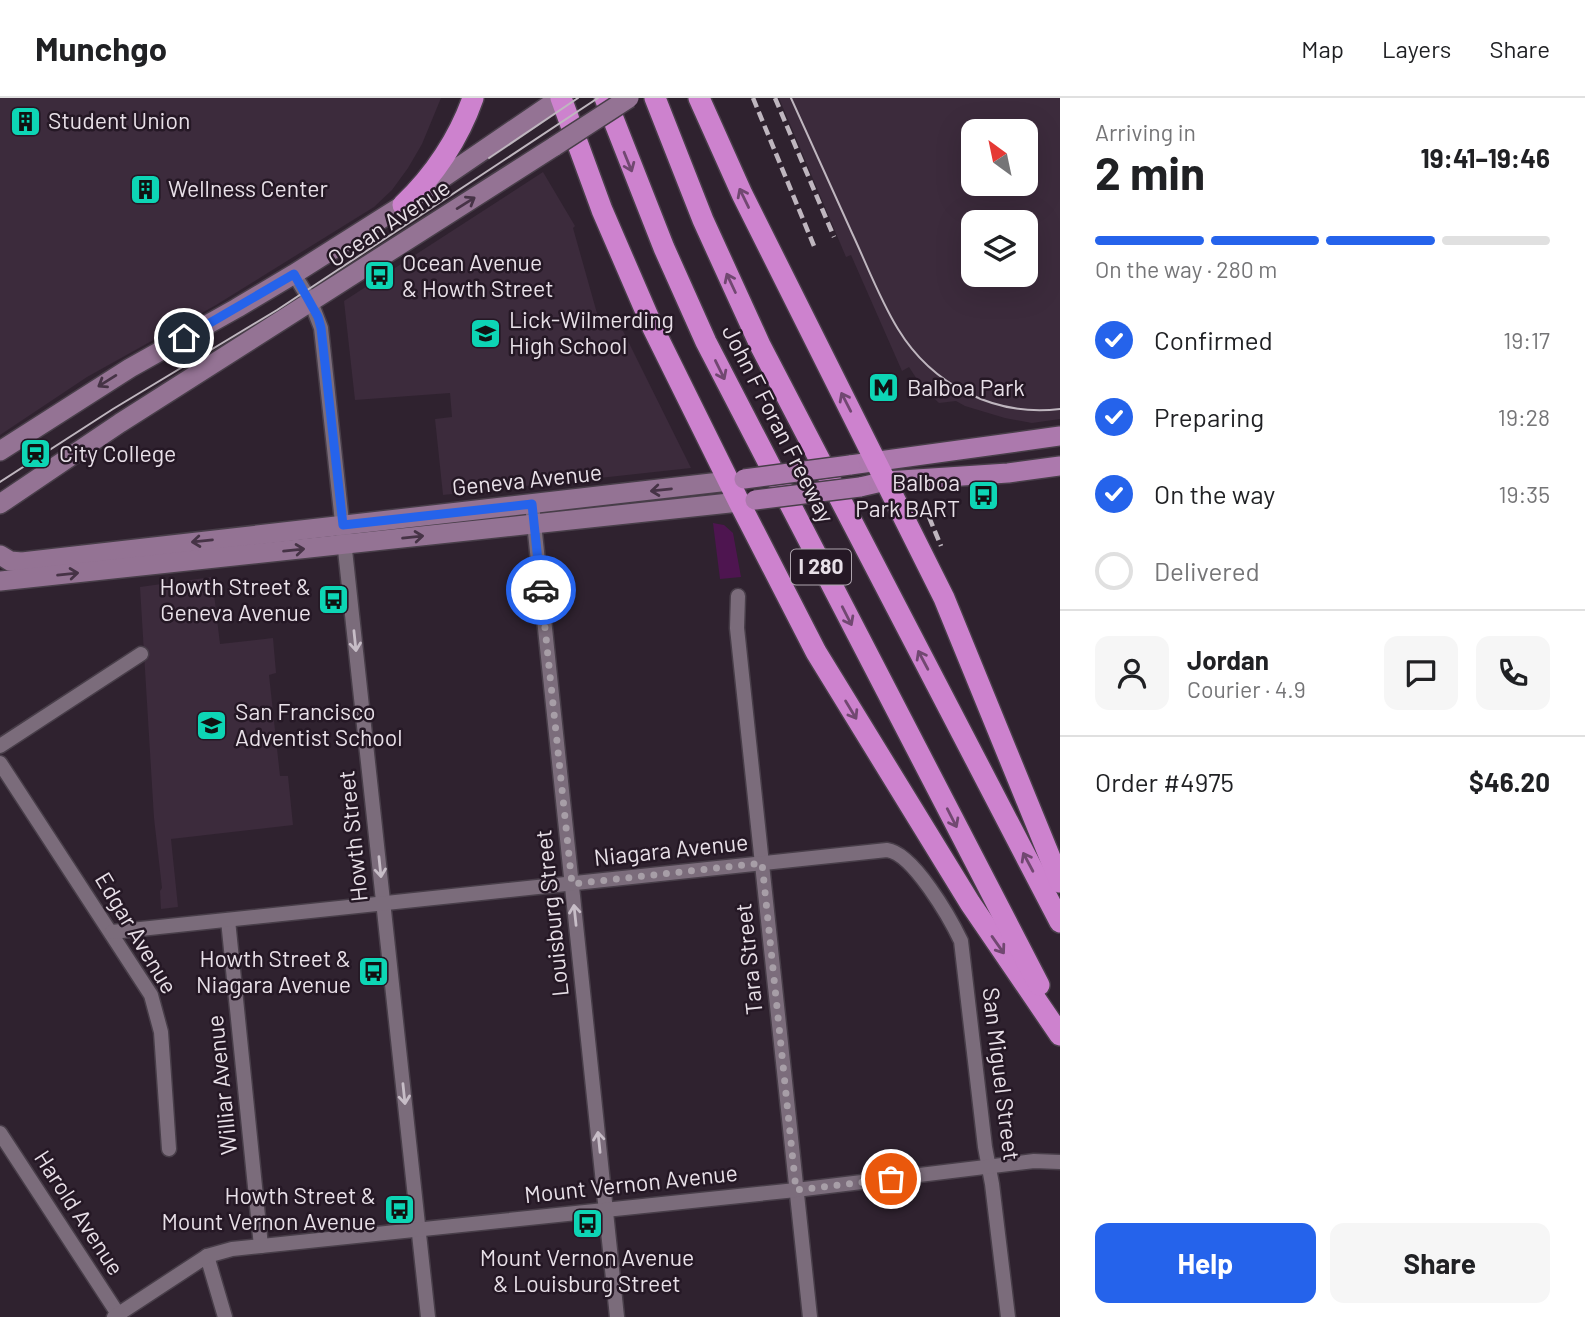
<!DOCTYPE html>
<meta charset="utf-8">
<style>
body{margin:0;font-family:Barlow,sans-serif;background:#f6f6f6;color:#202124;height:100vh;display:flex;flex-direction:column;font-size:26px;white-space:nowrap}
*{box-sizing:border-box;margin:0}
p{font-size:23px;color:#757577}
.icon{flex:none;width:38px;height:38px;fill:none;stroke:currentColor;stroke-width:2;stroke-linecap:round;stroke-linejoin:round}
.map{position:relative;flex:1;overflow:hidden}
.details{display:flex;flex-direction:column;background:#fff;width:525px}
.details>*{flex:none}
.needle{width:46px;rotate:327deg}
.tools{position:absolute;left:961px;top:21px;display:grid;gap:14px}
.tools a{display:grid;place-items:center;width:77px;height:77px;border-radius:14px;background:#fff;box-shadow:0 7px 28px #0002;font-size:35px}
.pin{position:absolute;display:grid;place-items:center;width:60px;height:60px;color:#fff;margin:-30px;border:4px solid #fff;border-radius:50%;box-shadow:0 2px 7px #0007}
.courier{position:absolute;display:grid;place-items:center;width:70px;height:70px;margin:-35px;border:5px solid #2563eb;border-radius:50%;background:#fff;color:#222;box-shadow:0 2px 9px #0007}
.overview em{font-style:normal;font-weight:700}
.overview div{display:flex;flex-direction:column-reverse}
.overview{display:flex;align-items:center;justify-content:space-between;height:119px;padding:0 35px}
h1{font-size:46px;font-weight:700;line-height:52px}
.bar{display:grid;grid-template-columns:repeat(4,1fr);gap:10px 7px;align-content:center;height:84px;padding:0 35px}
.bar i{height:9px;border-radius:5px;background:#e0e0e0}
.bar .active{background:#2563eb}
.bar p{grid-column:span 4}
.line{display:flex;align-items:center;gap:18px;padding:0 35px;border-top:2px solid #e0e0e0}
.line div{flex:1}
.round{display:grid;place-items:center;flex:none;width:74px;height:74px;border-radius:14px;background:#f6f6f6}
ol{padding:0 35px;list-style:none}
li{display:flex;align-items:center;gap:21px;height:77px}
li p{margin-inline-start:auto}
li .icon{padding:7px;border-radius:50%;background:#2563eb;color:#fff;stroke-width:4}
li:last-child{color:#757577}
li i{width:38px;height:38px;border:4px solid #e0e0e0;border-radius:50%}
.cta{display:flex;gap:14px;margin-top:auto;padding:14px 35px}
.cta a{flex:1;height:80px;border-radius:14px;background:#2563eb;color:#fff;font-size:28px;font-weight:700;line-height:80px;text-align:center}
.cta a+a{background:#f6f6f6;color:#202124}
header{display:flex;align-items:center;gap:42px;box-sizing:border-box;height:98px;padding:0 35px;background:#fff;border-bottom:2px solid #e0e0e0}
header strong{font-size:33px}
nav{display:flex;gap:38px;margin-inline-start:auto;font-size:24px}
main{display:flex;flex:1;min-height:0}
.map>svg:first-child{display:block}
.built{fill:#3c2b3c;fill-rule:evenodd}
.green{fill:#4e1550}
.lines{fill:none;stroke-linecap:round;stroke-linejoin:round}
.minor-casing{stroke:#483e49;stroke-width:17}
.secondary-casing{stroke:#483e49;stroke-width:22}
.primary-casing{stroke:#483e49;stroke-width:22}
.motorway-casing{stroke:#483e49;stroke-width:24}
.minor{stroke:#7b6c7b;stroke-width:14}
.secondary{stroke:#947394;stroke-width:19}
.primary{stroke:#ac79ad;stroke-width:19}
.motorway{stroke:#cd82ce;stroke-width:21}
.tram{stroke:#bfb6bf;stroke-width:2}
.rail{stroke:#bfb6bf;stroke-width:4.5;stroke-dasharray:10 5;stroke-linecap:butt}
.secondary-bridge-casing{stroke:#483e49;stroke-width:22;stroke-linecap:butt}
.primary-bridge-casing{stroke:#483e49;stroke-width:22;stroke-linecap:butt}
.secondary-bridge{stroke:#947394;stroke-width:19}
.primary-bridge{stroke:#ac79ad;stroke-width:19}
.oneway{stroke:#714871}
.oneway2{stroke:#463346}
.oneway3{stroke:#c7bdc7}
.done{stroke:#a79ea7;stroke-width:7;stroke-dasharray:0 12.6}
.route{stroke:#2563eb;stroke-width:9}
.labels{text-anchor:middle;stroke-width:5;stroke-linejoin:round;paint-order:stroke}
.shield{fill:#251825;stroke:#aea4ae;stroke-width:2}
.shield-label{font-size:21px;font-weight:bold;fill:#e8e0e8}
.poi-label{font-size:23px;fill:#e8e0e8;stroke:#251825;text-anchor:start}
.street-label{font-size:23px;fill:#e8e0e8;stroke:#251825}
</style>
<header>
<strong>Munchgo</strong>
<nav><a>Map</a><a>Layers</a><a>Share</a></nav>
</header>
<main>
<div class="map">
<svg width="1060" height="1219" viewBox="0 0 1060 1219">
<rect width="100%" height="100%" fill="#2f222f"/>
<g class="built">
<path d="M0,0h441l-19,46 -14,24 -16,22 -18,17 -158,98 -129,72 -87,58z"/>
<path d="M779,0h281v321l-28,4 -27,-5 -40,-12 -9,-5 -17,2 -17,-16 -13,-20 -7,4 -51,-116 -5,2zM1026,33v53h-53v-53zM1026,124v53h-53v-53z"/>
<path d="M543,74l32,54 -2,2 27,96 23,7 68,137 -248,27 -8,-76 17,-2 -2,-24 -95,7 -11,-99z"/>
<path d="M212,479l8,67 53,-6 3,35 -7,2 11,101h8l5,49 -122,14 7,68 -17,2 -1,-18 2,-3 -8,-70 -14,-231z"/>
</g>
<path class="green" d="M713,425l11,2 9,8 8,44 -21,2z"/>
<g class="lines">
<defs>
<g id="minor">
<path d="M294,176l17,28 10,26 107,989"/>
<path d="M532,406l85,813"/>
<path d="M738,498l-1,32 73,689"/>
<path d="M0,648l141,-92"/>
<path d="M0,665l151,232 10,37 8,117"/>
<path d="M228,822l33,326"/>
<path d="M112,834l775,-82c26,3 63,68 74,91l24,206 7,37 16,133"/>
<path d="M0,1035l120,184"/>
<path d="M207,1158l18,61"/>
<path d="M114,1219l93,-61 25,-7 564,-59 238,-29 26,1"/>
</g>
<g id="secondary">
<path d="M0,353l130,-83 107,-60 57,-34 109,-69 157,-107"/>
<path d="M0,406l120,-81 435,-277"/>
<path d="M0,457l10,6 12,1 707,-81"/>
<path d="M0,483l739,-79"/>
</g>
<g id="primary">
<path d="M850,367l210,-29"/>
<path d="M860,389l26,-6 122,-8 52,-7"/>
</g>
<g id="motorway">
<path d="M561,0l41,112 51,118 86,174 77,150 154,251 90,132"/>
<path d="M605,0l59,150 42,94 333,643"/>
<path d="M655,0l48,122 57,125 300,577"/>
<path d="M699,0l43,96 202,404 116,284"/>
<path d="M403,107c31,-29 56,-67 70,-107"/>
</g>
</defs>
<use href="#minor" class="minor-casing"/>
<use href="#secondary" class="secondary-casing"/>
<use href="#primary" class="primary-casing"/>
<use href="#motorway" class="motorway-casing"/>
<use href="#minor" class="minor"/>
<use href="#secondary" class="secondary"/>
<use href="#primary" class="primary"/>
<use href="#motorway" class="motorway"/>
<g class="tram">
<path d="M791,0c20,45 41,90 61,135 15,32 28,67 46,96 34,56 97,88 162,80"/>
<path d="M489,60l89,-60"/>
<path d="M0,384l113,-73 164,-99 321,-212"/>
</g>
<g class="rail">
<path d="M753,0l61,148"/>
<path d="M775,0l59,139"/>
<path d="M929,419l12,29"/>
</g>
<defs>
<path id="secondary-bridge" d="M555,48l74,-48"/>
<g id="primary-bridge">
<path d="M744,381l106,-14"/>
<path d="M755,402l105,-13"/>
</g>
</defs>
<use href="#secondary-bridge" class="secondary-bridge-casing"/>
<use href="#primary-bridge" class="primary-bridge-casing"/>
<use href="#secondary-bridge" class="secondary-bridge"/>
<use href="#primary-bridge" class="primary-bridge"/>
</g>
<defs><path id="oneway-shaft" d="M-6 0H5M1.5-3L5.5 0L1.5 3" fill="none" stroke-width="1.6" stroke-linecap="round" stroke-linejoin="round" transform="scale(1.75)"/></defs>
<g class="oneway">
<use href="#oneway-shaft" transform="translate(628 64) rotate(68)"/>
<use href="#oneway-shaft" transform="translate(744 100) rotate(-116)"/>
<use href="#oneway-shaft" transform="translate(731 185) rotate(-115)"/>
<use href="#oneway-shaft" transform="translate(720 272) rotate(64)"/>
<use href="#oneway-shaft" transform="translate(846 304) rotate(-117)"/>
<use href="#oneway-shaft" transform="translate(847 518) rotate(63)"/>
<use href="#oneway-shaft" transform="translate(923 562) rotate(-118)"/>
<use href="#oneway-shaft" transform="translate(851 612) rotate(59)"/>
<use href="#oneway-shaft" transform="translate(952 720) rotate(63)"/>
<use href="#oneway-shaft" transform="translate(1028 764) rotate(-118)"/>
<use href="#oneway-shaft" transform="translate(998 847) rotate(55)"/>
</g>
<g class="oneway2">
<use href="#oneway-shaft" transform="translate(466 105) rotate(-32)"/>
<use href="#oneway-shaft" transform="translate(107 283) rotate(148)"/>
<use href="#oneway-shaft" transform="translate(661 392) rotate(174)"/>
<use href="#oneway-shaft" transform="translate(413 439) rotate(-6)"/>
<use href="#oneway-shaft" transform="translate(202 443) rotate(174)"/>
<use href="#oneway-shaft" transform="translate(294 452) rotate(-6)"/>
<use href="#oneway-shaft" transform="translate(68 476) rotate(-6)"/>
</g>
<g class="oneway3">
<use href="#oneway-shaft" transform="translate(355 543) rotate(84)"/>
<use href="#oneway-shaft" transform="translate(380 769) rotate(84)"/>
<use href="#oneway-shaft" transform="translate(575 817) rotate(-96)"/>
<use href="#oneway-shaft" transform="translate(404 996) rotate(84)"/>
<use href="#oneway-shaft" transform="translate(599 1044) rotate(-96)"/>
</g>
<g class="lines">
<path class="done" d="M541,492l31,294 190,-21 34,327 95,-11"/>
<path class="route" d="M184,240l110,-64 24,43 3,11 22,197 189,-21 9,86"/>
</g>
<defs>
<symbol id="building-square" viewBox="-11 -11 22 22"><rect x="-9" y="-9" width="18" height="18" rx="4" fill="#0dd5b5" stroke="#251825"/><path d="M-4-6H4V6H1V3H-1V6H-4ZM-2.5-4.3h1.7v1.8h-1.7ZM.8-4.3h1.7v1.8H.8ZM-2.5-1h1.7V.8h-1.7ZM.8-1h1.7V.8H.8Z" fill="#111"/></symbol>
<symbol id="bus-square" viewBox="-11 -11 22 22"><rect x="-9" y="-9" width="18" height="18" rx="4" fill="#0dd5b5" stroke="#251825"/><path d="M-5-6H5V4H4V6H2V4H-2V6H-4V4H-5ZM-3.5-4V0h7V-4ZM-3.5 1.2v1.5H-2V1.2ZM2 1.2v1.5H3.5V1.2Z" fill="#111"/></symbol>
<symbol id="school-square" viewBox="-11 -11 22 22"><rect x="-9" y="-9" width="18" height="18" rx="4" fill="#0dd5b5" stroke="#251825"/><path d="M0-5L7-2L0 1L-7-2ZM-4 1L0 2.5L4 1V4Q0 6-4 4Z" fill="#111"/></symbol>
<symbol id="metro-square" viewBox="-11 -11 22 22"><rect x="-9" y="-9" width="18" height="18" rx="4" fill="#0dd5b5" stroke="#251825"/><path d="M-5.5 5V-5H-3L0 0L3-5H5.5V5H3V-.5L0 4L-3-.5V5Z" fill="#111"/></symbol>
<symbol id="station-square" viewBox="-11 -11 22 22"><rect x="-9" y="-9" width="18" height="18" rx="4" fill="#0dd5b5" stroke="#251825"/><path d="M-3-6H3Q5-6 5-4V2Q5 4 3 4L4.5 6H3L1.5 4h-3L-3 6H-4.5L-3 4Q-5 4-5 2V-4Q-5-6-3-6ZM-3.5-4v3h7v-3ZM-3.5 1v1.5H-2V1ZM2 1v1.5H3.5V1Z" fill="#111"/></symbol>
</defs>
<g fill-rule="evenodd">
<use href="#building-square" x="8" y="6" width="35" height="35"/>
<use href="#building-square" x="128" y="74" width="35" height="35"/>
<use href="#bus-square" x="362" y="160" width="35" height="35"/>
<use href="#school-square" x="468" y="218" width="35" height="35"/>
<use href="#metro-square" x="866" y="272" width="35" height="35"/>
<use href="#station-square" x="18" y="338" width="35" height="35"/>
<use href="#bus-square" x="966" y="380" width="35" height="35"/>
<use href="#bus-square" x="316" y="484" width="35" height="35"/>
<use href="#school-square" x="194" y="610" width="35" height="35"/>
<use href="#bus-square" x="356" y="856" width="35" height="35"/>
<use href="#bus-square" x="382" y="1094" width="35" height="35"/>
<use href="#bus-square" x="570" y="1108" width="35" height="35"/>
</g>
<g class="labels">
<rect class="shield" x="791" y="451.5" width="60" height="35" rx="5"/>
<g class="shield-label">
<text x="821" y="476">I 280</text>
</g>
<g class="poi-label">
<text x="48" y="31">Student Union</text>
<text x="168" y="99">Wellness Center</text>
<text x="402" y="173">Ocean Avenue<tspan x="402" dy="26">&amp; Howth Street</tspan></text>
<text x="509" y="230">Lick-Wilmerding<tspan x="509" dy="26">High School</tspan></text>
<text x="907" y="298">Balboa Park</text>
<text x="59" y="364">City College</text>
<text x="960" y="393" text-anchor="end">Balboa<tspan x="960" dy="26">Park BART</tspan></text>
<text x="311" y="497" text-anchor="end">Howth Street &amp;<tspan x="311" dy="26">Geneva Avenue</tspan></text>
<text x="235" y="622">San Francisco<tspan x="235" dy="26">Adventist School</tspan></text>
<text x="351" y="869" text-anchor="end">Howth Street &amp;<tspan x="351" dy="26">Niagara Avenue</tspan></text>
<text x="376" y="1106" text-anchor="end">Howth Street &amp;<tspan x="376" dy="26">Mount Vernon Avenue</tspan></text>
<text x="587" y="1168" text-anchor="middle">Mount Vernon Avenue<tspan x="587" dy="26">&amp; Louisburg Street</tspan></text>
</g>
<g class="street-label">
<text transform="translate(389 125) rotate(-33)" y="8">Ocean Avenue</text>
<text transform="translate(778 326) rotate(63)" y="8">John F Foran Freeway</text>
<text transform="translate(527 382) rotate(-6)" y="8">Geneva Avenue</text>
<text transform="translate(353 738) rotate(-96)" y="8">Howth Street</text>
<text transform="translate(671 752) rotate(-6)" y="8">Niagara Avenue</text>
<text transform="translate(552 815) rotate(-96)" y="8">Louisburg Street</text>
<text transform="translate(136 835) rotate(59)" y="8">Edgar Avenue</text>
<text transform="translate(749 861) rotate(-96)" y="8">Tara Street</text>
<text transform="translate(1001 976) rotate(83)" y="8">San Miguel Street</text>
<text transform="translate(222 987) rotate(-96)" y="8">Williar Avenue</text>
<text transform="translate(631 1086) rotate(-6)" y="8">Mount Vernon Avenue</text>
<text transform="translate(79 1115) rotate(57)" y="8">Harold Avenue</text>
</g>
</g>
</svg>
<div class="tools">
<a><svg class="needle" viewBox="-14 -14 28 28"><path d="M0-13l5 13h-10z" fill="#e53935"/><path d="M0 13l5-13h-10z" fill="#757577"/></svg></a>
<a><svg class="icon" aria-label="layers" viewBox="0 0 24 24"><path d="M12 4l9 5-9 5-9-5zM3 14l9 5 9-5"/></svg></a>
</div>
<div class="pin" style="left:891px;top:1081px;background:#ea580c"><svg class="icon" aria-label="bag" viewBox="0 0 24 24"><path d="M5 8h14l-1 12H6zM9 8a3 3 0 0 1 6 0"/></svg></div>
<div class="pin" style="left:184px;top:240px;background:#1f2937"><svg class="icon" aria-label="home" viewBox="0 0 24 24"><path d="M3 11l9-7 9 7M6 9v11h12V9"/></svg></div>
<div class="courier" style="left:541px;top:492px"><svg class="icon" aria-label="car" viewBox="0 0 24 24"><path d="M5 17H2v-5l4-1 3-4h7l3 4 3 1v5h-3M9 17h6M6 11h13"/><circle cx="7" cy="17" r="2"/><circle cx="17" cy="17" r="2"/></svg></div>
</div>
<section class="details">
<div class="overview"><div><h1>2 min</h1><p>Arriving in</p></div><em>19:41–19:46</em></div>
<div class="bar"><i class="active"></i><i class="active"></i><i class="active"></i><i></i><p>On the way · 280 m</p></div>
<ol>
<li><svg class="icon" aria-label="check" viewBox="0 0 24 24"><path d="M5 12l5 5 9-10"/></svg>Confirmed<p>19:17</p></li>
<li><svg class="icon" aria-label="check" viewBox="0 0 24 24"><path d="M5 12l5 5 9-10"/></svg>Preparing<p>19:28</p></li>
<li><svg class="icon" aria-label="check" viewBox="0 0 24 24"><path d="M5 12l5 5 9-10"/></svg>On the way<p>19:35</p></li>
<li><i></i>Delivered</li>
</ol>
<div class="line" style="height:126px"><a class="round"><svg class="icon" aria-label="person" viewBox="0 0 24 24"><circle cx="12" cy="8" r="4"/><path d="M4 21q1-7 8-7t8 7"/></svg></a><div><b>Jordan</b><p>Courier · 4.9</p></div><a class="round"><svg class="icon" aria-label="chat" viewBox="0 0 24 24"><path d="M4 5h16v11H9l-5 4z"/></svg></a><a class="round"><svg class="icon" aria-label="phone" viewBox="0 0 24 24"><path d="M5 4h4l2 5-3 2q2 4 5 5l2-3 5 2v4C11 20 4 13 5 4z"/></svg></a></div>
<div class="line" style="height:91px"><div>Order #4975</div><b>$46.20</b></div>
<div class="cta"><a>Help</a><a>Share</a></div>
</section>
</main>
